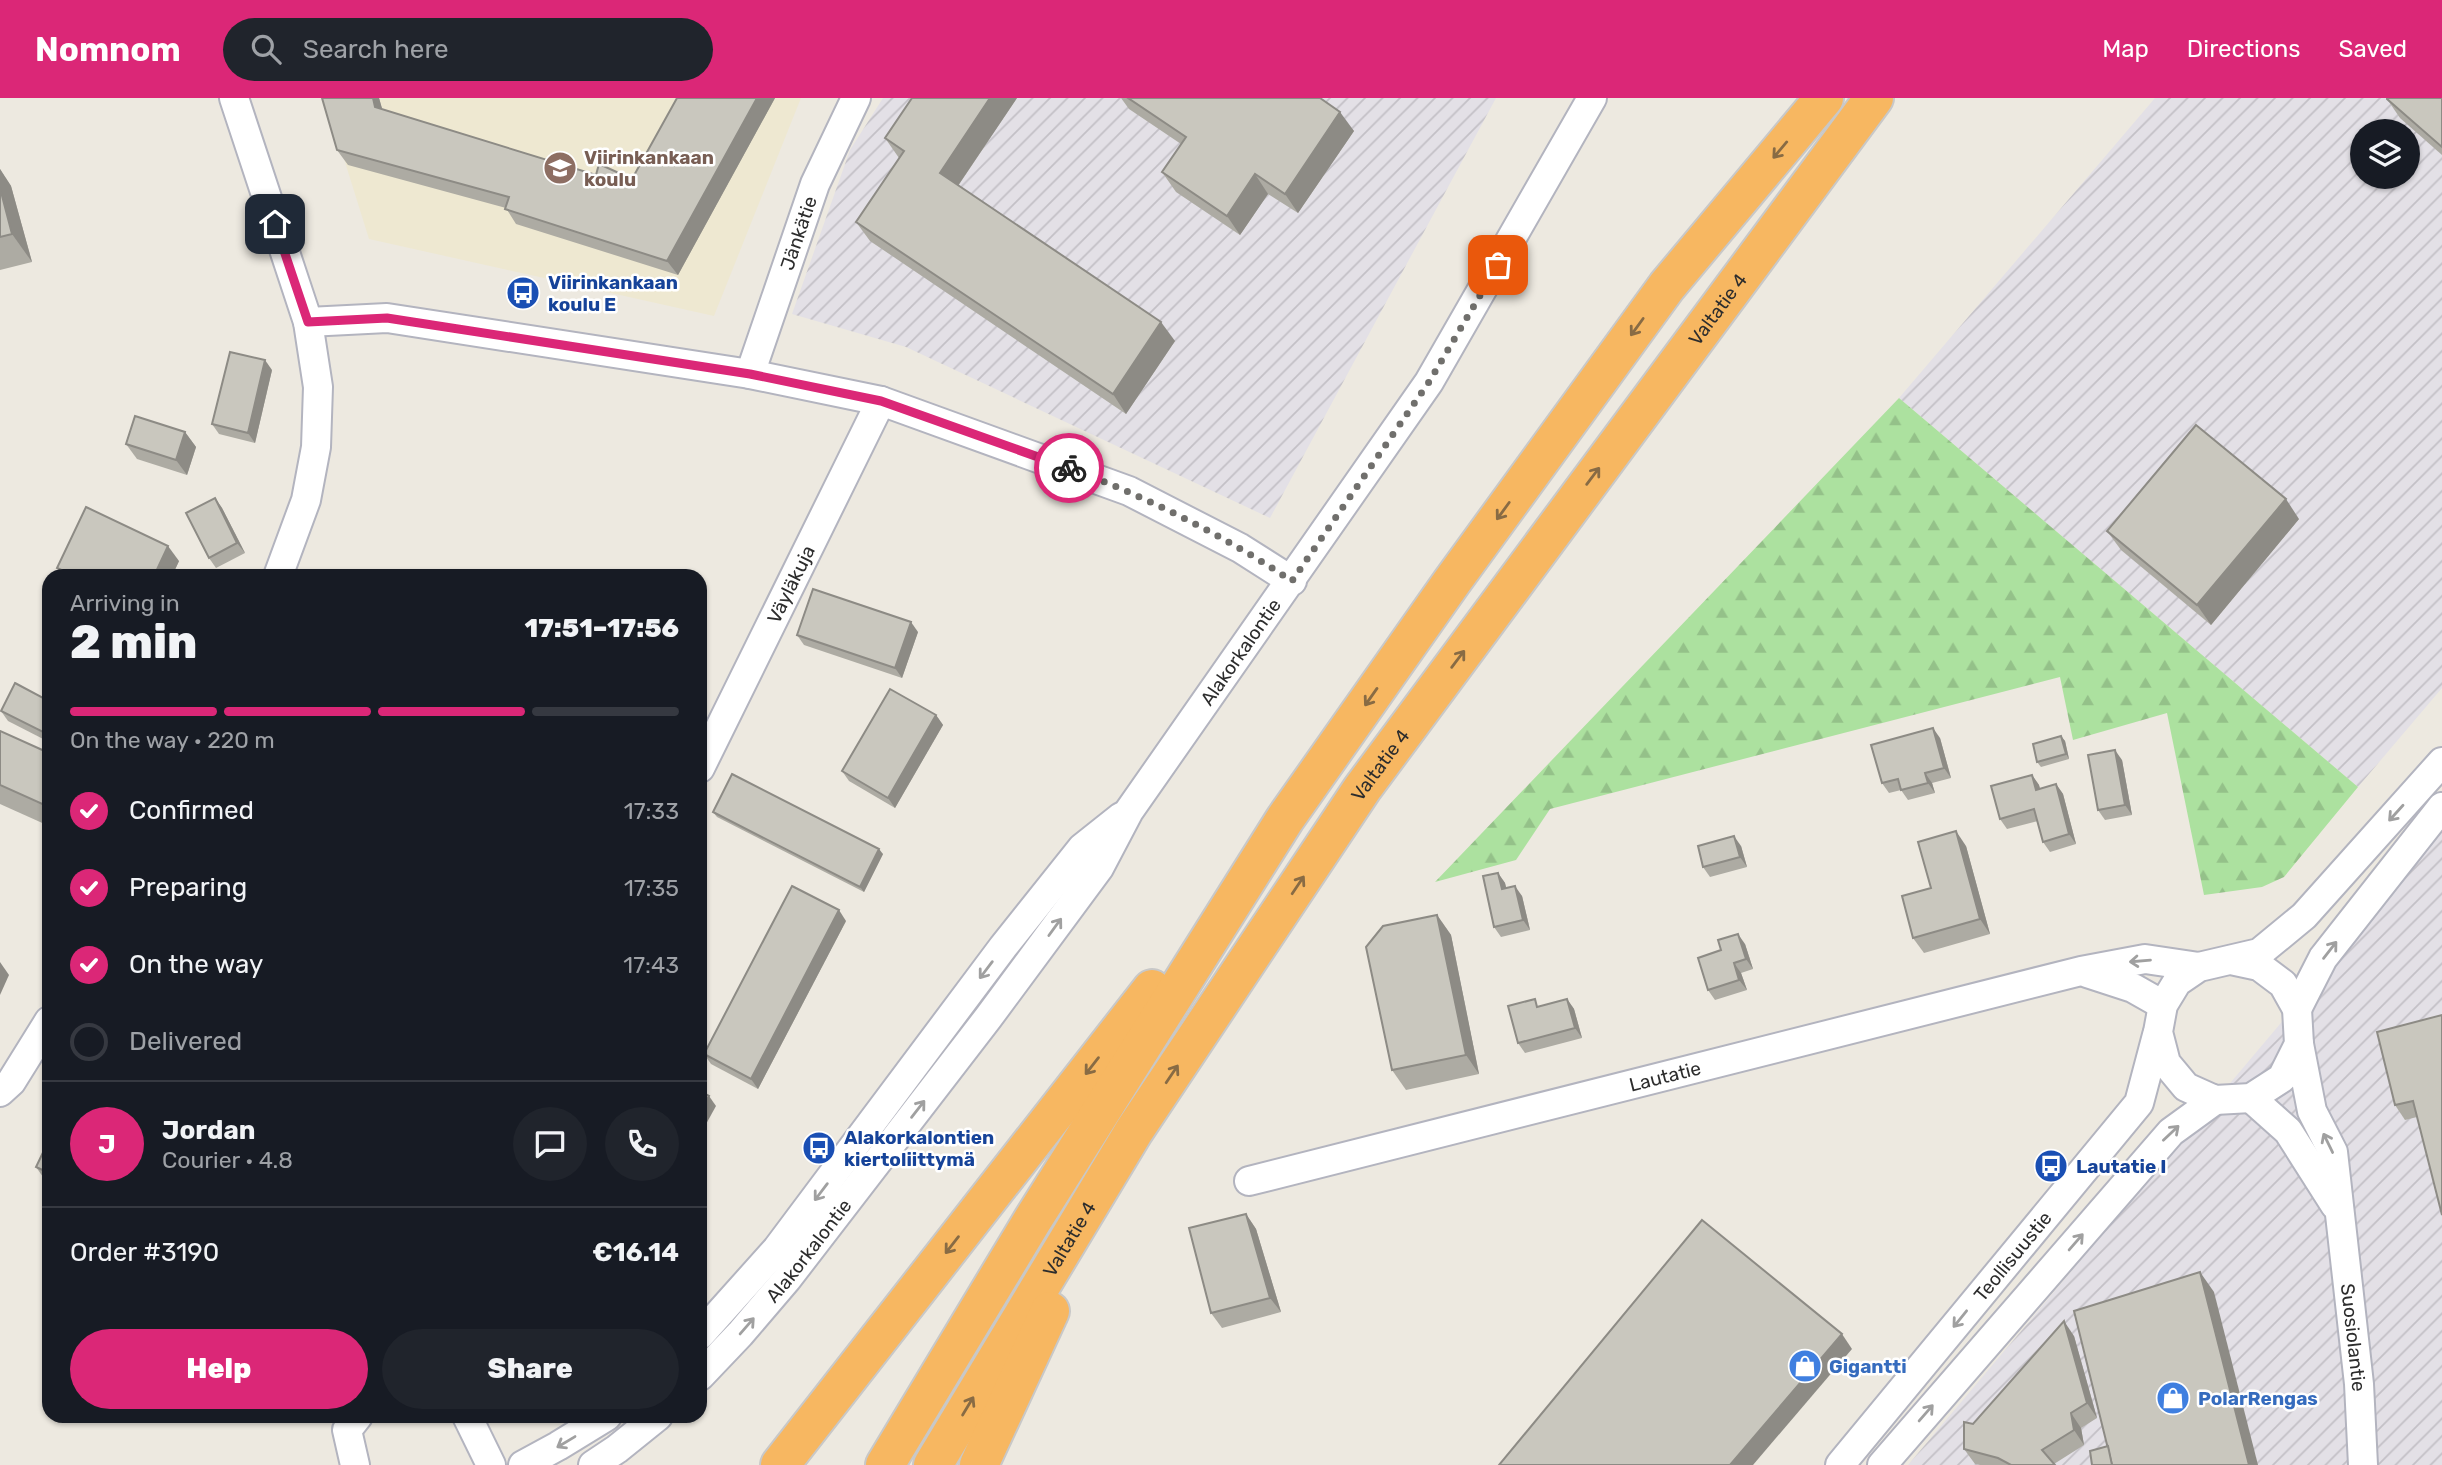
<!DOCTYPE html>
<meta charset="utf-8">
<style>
body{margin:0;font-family:Rubik,sans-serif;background:#20242c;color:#f1f3f6;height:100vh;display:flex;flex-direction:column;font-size:26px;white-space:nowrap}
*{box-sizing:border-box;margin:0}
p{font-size:23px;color:#9ea1a6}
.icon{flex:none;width:38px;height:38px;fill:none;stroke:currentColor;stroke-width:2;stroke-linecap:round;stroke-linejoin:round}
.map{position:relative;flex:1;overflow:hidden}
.sheet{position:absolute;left:42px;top:471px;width:665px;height:854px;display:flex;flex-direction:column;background:#171b24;border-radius:21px;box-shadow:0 2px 5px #0004}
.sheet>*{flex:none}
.tools{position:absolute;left:2350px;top:21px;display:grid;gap:14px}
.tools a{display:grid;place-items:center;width:70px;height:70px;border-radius:50%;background:#171b24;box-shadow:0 2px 5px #0004;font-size:35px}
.pin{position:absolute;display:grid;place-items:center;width:60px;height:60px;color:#fff;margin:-30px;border-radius:14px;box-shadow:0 4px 10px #0006}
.courier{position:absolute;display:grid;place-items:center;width:70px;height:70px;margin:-35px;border:5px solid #db2777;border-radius:50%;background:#fff;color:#222;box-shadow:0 2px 9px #0007}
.head em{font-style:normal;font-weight:800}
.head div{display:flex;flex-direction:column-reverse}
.head{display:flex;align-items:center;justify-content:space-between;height:119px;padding:0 28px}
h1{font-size:46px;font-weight:800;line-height:52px}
.bar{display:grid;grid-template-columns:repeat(4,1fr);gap:10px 7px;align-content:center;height:84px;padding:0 28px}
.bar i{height:9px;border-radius:5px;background:#363941}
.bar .selected{background:#db2777}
.bar p{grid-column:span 4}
.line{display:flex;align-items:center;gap:18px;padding:0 28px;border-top:2px solid #363941}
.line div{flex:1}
.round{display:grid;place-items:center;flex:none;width:74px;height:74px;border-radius:37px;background:#20242c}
ol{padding:0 28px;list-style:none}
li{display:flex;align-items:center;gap:21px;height:77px}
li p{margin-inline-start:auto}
li .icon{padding:7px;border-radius:50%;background:#db2777;color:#fff;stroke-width:4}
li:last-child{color:#9ea1a6}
li i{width:38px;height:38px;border:4px solid #363941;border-radius:50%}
.button{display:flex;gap:14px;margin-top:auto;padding:14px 28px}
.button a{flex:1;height:80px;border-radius:42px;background:#db2777;color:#fff;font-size:28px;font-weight:800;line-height:80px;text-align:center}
.button a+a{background:#20242c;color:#f1f3f6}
header{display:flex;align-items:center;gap:42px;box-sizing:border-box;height:98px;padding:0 35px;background:#db2777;color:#fff}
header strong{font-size:33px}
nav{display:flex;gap:38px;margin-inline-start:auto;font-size:24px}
.search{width:490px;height:63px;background:#20242c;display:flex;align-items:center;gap:18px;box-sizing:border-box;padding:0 24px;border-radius:38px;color:#9ea1a6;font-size:26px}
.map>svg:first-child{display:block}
.industrial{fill:url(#industrial-furrows);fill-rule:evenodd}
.education{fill:#eee8d1}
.forest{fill:url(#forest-firs)}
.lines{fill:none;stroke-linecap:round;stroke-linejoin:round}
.minor-casing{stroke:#b3b4bf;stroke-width:32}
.highway-casing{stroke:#c8c8c8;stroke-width:42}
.minor{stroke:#fff;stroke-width:28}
.highway{stroke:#f7b761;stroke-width:38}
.wall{fill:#adaba3}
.shaded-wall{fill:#8d8b85}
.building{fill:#c9c7be;stroke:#8d8b85;stroke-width:2}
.oneway{stroke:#886b44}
.oneway2{stroke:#a0a0a0}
.done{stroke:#706f6c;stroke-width:7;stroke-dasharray:0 12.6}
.route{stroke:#db2777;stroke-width:9}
.labels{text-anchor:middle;stroke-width:5;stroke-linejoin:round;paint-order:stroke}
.education-label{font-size:19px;font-weight:bold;fill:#785e54;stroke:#fff;text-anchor:start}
.street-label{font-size:19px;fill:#2d2d2d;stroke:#fff}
.transit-label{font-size:19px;font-weight:bold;fill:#164399;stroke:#fff;text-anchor:start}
.shop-label{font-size:19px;font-weight:bold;fill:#366cbe;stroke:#fff;text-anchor:start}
</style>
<header>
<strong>Nomnom</strong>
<div class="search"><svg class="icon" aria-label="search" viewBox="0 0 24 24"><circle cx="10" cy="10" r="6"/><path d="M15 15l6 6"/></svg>Search here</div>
<nav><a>Map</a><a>Directions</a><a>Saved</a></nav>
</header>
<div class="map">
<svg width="2442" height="1367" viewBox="0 0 2442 1367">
<defs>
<pattern id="industrial-furrows" width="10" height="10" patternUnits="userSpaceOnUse" patternTransform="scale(1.75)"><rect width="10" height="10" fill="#e3e0e6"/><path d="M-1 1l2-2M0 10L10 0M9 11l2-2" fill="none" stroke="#c3c0c6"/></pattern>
<pattern id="forest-firs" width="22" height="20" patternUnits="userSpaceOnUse" patternTransform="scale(1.75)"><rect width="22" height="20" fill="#ace19f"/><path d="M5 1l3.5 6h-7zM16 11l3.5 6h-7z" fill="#94c189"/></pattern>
</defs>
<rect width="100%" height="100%" fill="#ede9e0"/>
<g class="industrial">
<path d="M883,0h613l-226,420 -364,-171 -114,-33 58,-164z"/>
<path d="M2155,0h287v590l-84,99 -459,-389zM2362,33h46v46h-46z"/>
<path d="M2442,734v633h-534z"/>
</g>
<path class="education" d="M325,0h476l-87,218 -345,-77z"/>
<path class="forest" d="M1899,300l459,389 -74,90 -22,10 -58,8 -37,-182 -94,27 -13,-63 -510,132 -34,51 -81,22z"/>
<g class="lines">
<defs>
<g id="minor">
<path d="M234,0l74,224 10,65 -2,60 -10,53 -28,76"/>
<path d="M308,224l79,-4 363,56 131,27 248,90 111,57 52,33"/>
<path id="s1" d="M750,276l65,-190 41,-86"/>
<path id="s2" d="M700,670l181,-367"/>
<path d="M2231,862l28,6 24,18 14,25 2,35 -17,34 -31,20 -36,2 -29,-13 -20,-24 -8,-31 5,-27 14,-23 22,-15 60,-14 45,-37 138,-154"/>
<path d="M2087,875l46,15 30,17"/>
<path d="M2297,911l26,-51 119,-151"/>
<path id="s3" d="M2299,946l13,67 21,41 26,232 4,81"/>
<path d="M0,994l11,-10 38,-61"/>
<path d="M2251,1000l37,33 47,74"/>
<path id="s4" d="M1249,1083l832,-210 64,-12 54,8"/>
<path d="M700,1237l77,-86 226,-302 79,-99 39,-31"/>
<path id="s5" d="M700,1278l40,-42 47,-55 201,-261 111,-150 30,-57 300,-429 163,-284"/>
<path d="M467,1318l24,49"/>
<path d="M355,1367l-8,-35 11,-14"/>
<path d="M523,1367l35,-19 49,-30"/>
<path d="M593,1367l24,-16 41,-33"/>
<path id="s6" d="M1840,1367l299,-362 18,-68"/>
<path d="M1882,1367l289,-333 44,-32"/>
</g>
<g id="highway">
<path d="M780,1367l372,-476"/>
<path d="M885,1367l147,-244 253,-402 166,-236 216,-297 157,-188"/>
<path id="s7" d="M933,1367l201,-334 228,-342 512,-691"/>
<path d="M979,1367l71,-154"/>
</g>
</defs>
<use href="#minor" class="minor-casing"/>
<use href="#highway" class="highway-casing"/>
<use href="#minor" class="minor"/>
<use href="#highway" class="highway"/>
</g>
<g class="wall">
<path d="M322,0h57l3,11 214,66 36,4 45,-81h98l-97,177 -162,-51 -10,-16 -158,-43 -11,-15z"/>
<path d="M1017,0l-59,88 217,155 -49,73 -256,-173 -14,-19 43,-64 -14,-20z"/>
<path d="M1121,0h199l34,33 -56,82 -30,-19 -28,41 -64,-43 -14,-20 19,-28 -52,-35z"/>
<path d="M2442,0v57l-42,-37 -13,-19z"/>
<path d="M0,71l11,17 21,76 -32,8z"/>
<path d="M272,272l-17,73 -36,-9 -7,-10z"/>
<path d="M185,334l11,15 -9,28 -50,-16 -11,-15z"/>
<path d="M215,400l7,10 23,45 -29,15 -7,-10z"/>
<path d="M2299,421l-88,106 -90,-75 -14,-19z"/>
<path d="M179,463l-7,15h-109l-6,-8z"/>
<path d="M918,534l-16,46 -98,-33 -7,-10z"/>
<path d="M49,603v41l-41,-21 -7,-10z"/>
<path d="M936,617l7,10 -48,83 -46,-27 -7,-10z"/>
<path d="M0,633l49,22v73l-49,-22z"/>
<path d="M2061,638l4,5 4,18 -28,8 -4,-5z"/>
<path d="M1940,640l11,40 -19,5 3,10 -27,7 -7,-10 -12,3 -7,-10z"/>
<path d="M2122,662l10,55 -27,5 -7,-10z"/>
<path d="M2032,677l7,10 1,4 16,-5 7,10 13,50 -26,8 -7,-10 -5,-21 -31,8 -7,-10z"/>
<path d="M713,714l170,42 -19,38 -147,-75z"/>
<path d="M1741,748l6,21 -37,10 -7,-10z"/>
<path d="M1966,748l24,88 -66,19 -11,-15 18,-50z"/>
<path d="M1498,775l7,10 1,5 16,8 8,34 -29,7 -7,-10z"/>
<path d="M1437,817l14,20 28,139 -73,16 -14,-20z"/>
<path d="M846,823l-88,168 -47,-25 -7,-10z"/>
<path d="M1745,846l8,25 -12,4 6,17 -32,10 -7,-10z"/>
<path d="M1567,901l7,10 8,29 -57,15 -7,-10 22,-37z"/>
<path d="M2442,917l-25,102 -12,3 -10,-15z"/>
<path d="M49,1042v40l-6,-3 -7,-10z"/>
<path d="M1246,1116l10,15 25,83 -59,16 -11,-15z"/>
<path d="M2074,1238l23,82 -16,10 3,17 -30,19 1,1h-75l-5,-1 -11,-15 9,-25z"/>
</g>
<g class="shaded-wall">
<path d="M373,0h6l7,24 -11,-15z"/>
<path d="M757,0h18l-97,177 -11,-14z"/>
<path d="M990,0h27l-64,95 -13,-20z"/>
<path d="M1340,14l14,19 -56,82 -13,-19z"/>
<path d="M0,71l11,17 21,76 -20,-28 -12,-46z"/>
<path d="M1255,76l13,20 -28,41 -13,-19z"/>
<path d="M1161,224l14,19 -49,73 -13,-20z"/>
<path d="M265,262l7,10 -17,73 -7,-10z"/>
<path d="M185,334l11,15 -9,28 -11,-15z"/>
<path d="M215,400l7,10 23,45 -8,-10z"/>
<path d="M2286,401l13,20 -88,106 -14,-20z"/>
<path d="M168,448l11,15 -7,15h-18z"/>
<path d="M911,524l7,10 -16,46 -7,-10z"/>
<path d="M936,617l7,10 -48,83 -7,-10z"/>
<path d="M1933,630l7,10 11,40 -7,-10z"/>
<path d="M2061,638l4,5 4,18 -3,-5z"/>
<path d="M2115,652l7,10 10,55 -7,-10z"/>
<path d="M1925,675l7,10 3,10 -7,-10z"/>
<path d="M2032,677l7,10 4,15 -7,-10z"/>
<path d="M2056,686l7,10 13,50 -7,-10z"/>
<path d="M1956,733l10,15 24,88 -10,-15z"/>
<path d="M1734,738l7,10 6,21 -7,-10z"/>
<path d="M879,751l4,5 -19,38 -4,-5z"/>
<path d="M1498,775l7,10 4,16 -7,-10z"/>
<path d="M1515,788l7,10 8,34 -7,-10z"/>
<path d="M839,812l7,11 -88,168 -7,-10z"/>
<path d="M1437,817l14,20 28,139 -13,-19z"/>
<path d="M1738,836l7,10 8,25 -7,-10z"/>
<path d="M0,864l9,13 -9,20z"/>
<path d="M1734,865l7,10 6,17 -8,-10z"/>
<path d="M1567,901l7,10 8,29 -7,-10z"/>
<path d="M709,998l7,10 -16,29v-23z"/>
<path d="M1246,1116l10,15 25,83 -11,-14z"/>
<path d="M2200,1174l14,20 44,173h-9z"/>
<path d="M2064,1223l10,15 23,82 -10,-15z"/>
<path d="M1842,1236l10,15 -99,116h-23z"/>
<path d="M2071,1315l10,15 3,17 -10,-15z"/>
</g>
<g class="building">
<path d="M322,0h51l2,9 221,68 3,-11 33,15 45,-81h80l-90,163 -162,-52 4,-12 -172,-47z"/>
<path d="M912,0h78l-50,75 221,149 -48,72 -257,-172 48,-71 -19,-13z"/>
<path d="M1128,0h192l20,14 -55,82 -30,-20 -28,42 -65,-44 24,-35z"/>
<path d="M2387,0h55v49l-55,-48z"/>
<path d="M0,90l12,46 -12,3z"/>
<path d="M230,254l35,8 -17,73 -36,-9z"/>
<path d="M135,318l50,16 -9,28 -50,-16z"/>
<path d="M2196,327l90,74 -89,106 -90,-74z"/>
<path d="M215,400l22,45 -28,15 -23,-45z"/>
<path d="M86,409l82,39 -14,30h-79l-18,-8z"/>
<path d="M813,491l98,33 -16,46 -98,-33z"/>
<path d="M15,585l34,18v34l-48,-24z"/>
<path d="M890,591l46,26 -48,83 -46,-27z"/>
<path d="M1933,630l11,40 -19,5 3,10 -27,7 -3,-11 -16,4 -11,-38z"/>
<path d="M0,633l49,22v54l-49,-22z"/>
<path d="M2061,638l5,18 -29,8 -4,-18z"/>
<path d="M2115,652l10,55 -27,5 -10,-55z"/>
<path d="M732,676l147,75 -19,38 -147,-75z"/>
<path d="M2032,677l4,15 20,-6 13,50 -26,8 -9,-33 -34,10 -9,-33z"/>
<path d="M1956,733l24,88 -67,19 -11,-42 29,-8 -13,-46z"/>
<path d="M1734,738l6,21 -37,10 -5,-21z"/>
<path d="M1498,775l4,16 13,-3 8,34 -29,7 -11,-51z"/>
<path d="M792,788l47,24 -88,169 -47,-25z"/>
<path d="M1437,817l29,140 -74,15 -26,-123 17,-21z"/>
<path d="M1738,836l8,25 -12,4 5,17 -31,10 -10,-32 23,-8 -3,-10z"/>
<path d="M1535,901l2,8 30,-8 8,29 -57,15 -10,-37z"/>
<path d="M2442,917v200l-29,-114 -18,4 -18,-73z"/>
<path d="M700,993l9,5 -9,16z"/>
<path d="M49,1042v33l-13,-6z"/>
<path d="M1246,1116l24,84 -59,15 -22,-85z"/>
<path d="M1702,1122l140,114 -112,131h-231z"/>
<path d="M2200,1174l49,193h-137l-38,-154z"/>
<path d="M2064,1223l23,82 -16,10 3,17 -32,20 13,15h-44l-13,-7 -34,-9v-27l9,2z"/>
<path d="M2108,1348l4,19h-20l-2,-14z"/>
</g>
<defs><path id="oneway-shaft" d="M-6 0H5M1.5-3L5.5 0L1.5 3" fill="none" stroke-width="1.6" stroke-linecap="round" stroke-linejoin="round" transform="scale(1.75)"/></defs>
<g class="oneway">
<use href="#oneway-shaft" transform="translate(1780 52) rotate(130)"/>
<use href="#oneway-shaft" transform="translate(1637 229) rotate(126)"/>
<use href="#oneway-shaft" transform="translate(1593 378) rotate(-53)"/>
<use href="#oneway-shaft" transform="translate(1503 413) rotate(126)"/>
<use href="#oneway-shaft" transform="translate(1458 561) rotate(-53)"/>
<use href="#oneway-shaft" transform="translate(1371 599) rotate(125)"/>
<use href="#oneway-shaft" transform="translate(1298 787) rotate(-56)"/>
<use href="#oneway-shaft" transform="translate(1092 968) rotate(128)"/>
<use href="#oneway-shaft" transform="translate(1172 976) rotate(-56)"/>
<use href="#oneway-shaft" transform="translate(952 1147) rotate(128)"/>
<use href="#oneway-shaft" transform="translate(968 1308) rotate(-59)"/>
</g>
<g class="oneway2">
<use href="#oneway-shaft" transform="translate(2396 715) rotate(132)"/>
<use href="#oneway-shaft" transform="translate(1055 829) rotate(-54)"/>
<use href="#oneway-shaft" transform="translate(2330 852) rotate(-52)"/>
<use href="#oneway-shaft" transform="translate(2140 863) rotate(175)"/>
<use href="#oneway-shaft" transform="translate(986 872) rotate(127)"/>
<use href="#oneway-shaft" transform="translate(918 1011) rotate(-52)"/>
<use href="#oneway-shaft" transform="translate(2171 1035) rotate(-43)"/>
<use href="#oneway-shaft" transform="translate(2328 1045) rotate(-116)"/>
<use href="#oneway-shaft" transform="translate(821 1094) rotate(127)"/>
<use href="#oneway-shaft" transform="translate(2076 1144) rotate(-49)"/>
<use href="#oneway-shaft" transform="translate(1960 1221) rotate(129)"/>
<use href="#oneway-shaft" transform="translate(747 1228) rotate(-49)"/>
<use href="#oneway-shaft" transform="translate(1926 1315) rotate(-49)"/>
<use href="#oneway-shaft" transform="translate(566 1344) rotate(149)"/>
</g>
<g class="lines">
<path class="done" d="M1069,370c78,29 154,67 223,113l137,-199 69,-117"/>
<path class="route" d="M275,126l33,98 79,-4 363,56 131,27 188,67"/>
</g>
<defs>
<symbol id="school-disc" viewBox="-11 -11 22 22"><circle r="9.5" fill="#8d6e63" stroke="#fff"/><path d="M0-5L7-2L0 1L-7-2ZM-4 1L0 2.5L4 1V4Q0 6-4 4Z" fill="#fff"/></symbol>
<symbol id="bus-disc" viewBox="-11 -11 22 22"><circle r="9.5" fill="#1a4fb4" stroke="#fff"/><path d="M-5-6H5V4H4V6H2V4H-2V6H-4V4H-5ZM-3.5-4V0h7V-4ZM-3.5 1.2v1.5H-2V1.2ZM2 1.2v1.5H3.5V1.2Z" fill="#fff"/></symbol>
<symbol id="shop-disc" viewBox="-11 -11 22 22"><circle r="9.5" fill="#3f7fe0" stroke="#fff"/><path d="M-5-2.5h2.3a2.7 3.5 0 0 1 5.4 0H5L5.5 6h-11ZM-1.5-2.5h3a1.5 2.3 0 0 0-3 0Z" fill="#fff"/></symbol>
</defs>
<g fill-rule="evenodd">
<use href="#school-disc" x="541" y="51" width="38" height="38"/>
<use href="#bus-disc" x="504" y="176" width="38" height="38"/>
<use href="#bus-disc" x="800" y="1031" width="38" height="38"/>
<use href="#bus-disc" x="2032" y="1049" width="38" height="38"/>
<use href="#shop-disc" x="1786" y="1249" width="38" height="38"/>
<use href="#shop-disc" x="2154" y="1281" width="38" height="38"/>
</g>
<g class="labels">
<g class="education-label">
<text x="584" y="66">Viirinkankaan<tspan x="584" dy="22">koulu</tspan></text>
</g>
<g class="street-label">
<text dy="7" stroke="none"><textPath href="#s1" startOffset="149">Jänkätie</textPath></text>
<text dy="7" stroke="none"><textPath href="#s7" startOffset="1398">Valtatie 4</textPath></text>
<text dy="7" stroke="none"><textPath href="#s2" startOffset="205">Väyläkuja</textPath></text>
<text dy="7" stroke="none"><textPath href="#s5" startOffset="905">Alakorkalontie</textPath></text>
<text dy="7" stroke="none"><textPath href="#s7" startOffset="831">Valtatie 4</textPath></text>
<text dy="7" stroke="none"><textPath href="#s4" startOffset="429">Lautatie</textPath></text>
<text dy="7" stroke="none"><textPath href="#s7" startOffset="264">Valtatie 4</textPath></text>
<text dy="7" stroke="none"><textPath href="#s5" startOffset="166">Alakorkalontie</textPath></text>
<text dy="7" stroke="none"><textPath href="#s6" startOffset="271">Teollisuustie</textPath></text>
<text dy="7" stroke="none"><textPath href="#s3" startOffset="301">Suosiolantie</textPath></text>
</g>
<g class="transit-label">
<text x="548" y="191">Viirinkankaan<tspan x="548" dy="22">koulu E</tspan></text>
<text x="844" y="1046">Alakorkalontien<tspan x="844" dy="22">kiertoliittymä</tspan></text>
<text x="2076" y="1075">Lautatie I</text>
</g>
<g class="shop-label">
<text x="1829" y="1275">Gigantti</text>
<text x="2198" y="1307">PolarRengas</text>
</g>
</g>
</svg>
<div class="tools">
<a><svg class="icon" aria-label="layers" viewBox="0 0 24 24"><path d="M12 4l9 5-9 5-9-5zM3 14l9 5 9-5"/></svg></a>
</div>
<div class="pin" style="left:1498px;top:167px;background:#ea580c"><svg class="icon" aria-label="bag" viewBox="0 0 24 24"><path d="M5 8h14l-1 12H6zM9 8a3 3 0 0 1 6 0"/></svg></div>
<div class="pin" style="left:275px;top:126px;background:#1f2937"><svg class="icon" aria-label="home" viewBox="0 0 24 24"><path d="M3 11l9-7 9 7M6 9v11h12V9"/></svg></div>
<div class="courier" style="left:1069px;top:370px"><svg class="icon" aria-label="bike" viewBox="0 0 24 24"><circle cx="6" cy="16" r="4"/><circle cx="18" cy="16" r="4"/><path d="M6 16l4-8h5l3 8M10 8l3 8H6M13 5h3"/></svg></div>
<section class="sheet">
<div class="head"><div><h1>2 min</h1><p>Arriving in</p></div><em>17:51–17:56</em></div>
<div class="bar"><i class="selected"></i><i class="selected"></i><i class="selected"></i><i></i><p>On the way · 220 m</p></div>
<ol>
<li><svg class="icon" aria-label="check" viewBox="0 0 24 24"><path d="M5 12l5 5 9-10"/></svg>Confirmed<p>17:33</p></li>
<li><svg class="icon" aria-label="check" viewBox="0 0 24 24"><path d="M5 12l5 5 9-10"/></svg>Preparing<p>17:35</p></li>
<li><svg class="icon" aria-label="check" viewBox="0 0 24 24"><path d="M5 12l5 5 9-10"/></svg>On the way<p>17:43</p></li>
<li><i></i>Delivered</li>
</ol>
<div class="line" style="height:126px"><b class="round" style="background:#db2777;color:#fff">J</b><div><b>Jordan</b><p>Courier · 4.8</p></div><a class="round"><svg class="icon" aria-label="chat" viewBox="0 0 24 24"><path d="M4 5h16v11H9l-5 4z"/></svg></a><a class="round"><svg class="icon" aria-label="phone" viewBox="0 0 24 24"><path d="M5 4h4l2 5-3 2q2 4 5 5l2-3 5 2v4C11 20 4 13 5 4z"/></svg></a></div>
<div class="line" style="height:91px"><div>Order #3190</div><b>€16.14</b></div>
<div class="button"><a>Help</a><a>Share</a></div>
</section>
</div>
